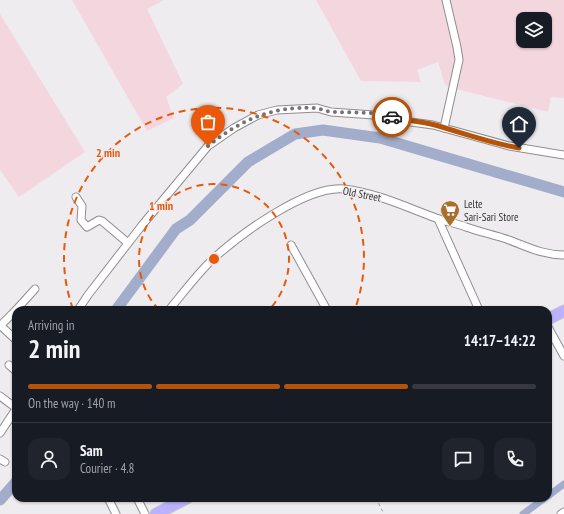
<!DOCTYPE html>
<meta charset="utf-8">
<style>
body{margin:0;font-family:"PT Sans Narrow",sans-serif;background:#20242c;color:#f1f3f6;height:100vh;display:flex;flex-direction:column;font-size:15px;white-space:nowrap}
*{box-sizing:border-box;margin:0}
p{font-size:13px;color:#9ea1a6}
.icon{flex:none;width:22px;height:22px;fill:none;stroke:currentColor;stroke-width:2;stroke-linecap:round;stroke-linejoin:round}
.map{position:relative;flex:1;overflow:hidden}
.sheet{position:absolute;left:12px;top:306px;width:540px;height:196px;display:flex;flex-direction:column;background:#171b24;border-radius:12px;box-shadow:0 1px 3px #0004}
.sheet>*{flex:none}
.fabs{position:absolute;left:516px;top:12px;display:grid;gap:8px}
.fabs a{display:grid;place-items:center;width:36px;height:36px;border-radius:8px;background:#171b24;box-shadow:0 1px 3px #0004;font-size:20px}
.pin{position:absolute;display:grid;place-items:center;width:34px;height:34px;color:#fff;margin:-41px -17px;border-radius:50% 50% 50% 0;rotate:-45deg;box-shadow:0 0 4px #0007}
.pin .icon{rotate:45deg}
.courier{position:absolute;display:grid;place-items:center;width:40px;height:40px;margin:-20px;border:3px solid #b45309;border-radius:50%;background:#fff;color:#222;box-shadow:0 1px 5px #0007}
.overview em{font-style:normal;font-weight:600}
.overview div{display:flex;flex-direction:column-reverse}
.overview{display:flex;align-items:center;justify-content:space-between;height:68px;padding:0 16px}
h1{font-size:26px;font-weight:600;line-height:30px}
.bar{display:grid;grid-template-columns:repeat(4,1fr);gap:6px 4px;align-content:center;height:48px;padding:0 16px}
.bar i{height:5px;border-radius:3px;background:#363941}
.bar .selected{background:#b45309}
.bar p{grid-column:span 4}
.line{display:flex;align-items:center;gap:10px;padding:0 16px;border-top:1px solid #363941}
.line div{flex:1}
.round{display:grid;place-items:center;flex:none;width:42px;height:42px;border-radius:12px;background:#20242c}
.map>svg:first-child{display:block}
.green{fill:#f4d6de;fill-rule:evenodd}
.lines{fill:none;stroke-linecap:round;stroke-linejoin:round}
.canal{stroke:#a1adca;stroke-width:7}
.river{stroke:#a1adca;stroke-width:11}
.minor-casing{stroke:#8f8d90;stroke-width:9}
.highway-casing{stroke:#cacaca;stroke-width:13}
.path{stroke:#9d9b9e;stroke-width:1;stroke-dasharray:3 3;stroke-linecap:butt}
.minor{stroke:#fff;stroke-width:7}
.highway{stroke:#bcb1fe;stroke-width:11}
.done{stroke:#757376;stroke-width:4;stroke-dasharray:0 7.2}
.route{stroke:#b45309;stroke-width:5}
.ring{fill:none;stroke:#e8590c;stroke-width:2;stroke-dasharray:7 5}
.labels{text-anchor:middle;stroke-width:3;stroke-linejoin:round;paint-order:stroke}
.street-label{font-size:11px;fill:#333234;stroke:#efecf0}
.poi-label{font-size:11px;fill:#333234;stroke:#efecf0;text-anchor:start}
.centre{fill:#e8590c;stroke:#efecf0;stroke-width:2}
.ring-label{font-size:12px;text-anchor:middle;font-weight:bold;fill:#e8590c;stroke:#efecf0;stroke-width:3;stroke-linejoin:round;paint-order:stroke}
</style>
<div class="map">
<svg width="564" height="514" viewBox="0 0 564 514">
<rect width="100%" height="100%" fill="#efecf0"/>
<g class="green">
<path d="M72,0h92l-17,9 36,75 -17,13 8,21 -27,13z"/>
<path d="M316,0h248v98l-13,-1 -3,15 -92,-23 -11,-4 -7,-23 -21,8 4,12 -60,-1zM523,19h22v22h-22z"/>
<path d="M0,14l85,138 -66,45 -19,-27z"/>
</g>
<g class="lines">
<g class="canal">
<path d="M548,496l16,-12"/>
<path d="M523,514l22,-16"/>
</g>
<g class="river">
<path d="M116,310l60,-81 14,-9 58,-58 47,-28 28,-4 57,8 184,54"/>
<path d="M0,500l16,-18"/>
</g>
<defs>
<g id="minor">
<path d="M444,128l15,-68 -2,-13 -11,-47"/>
<path d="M76,197l6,9 -1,14 6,7 12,-7 3,1 26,22"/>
<path d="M438,219l41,91"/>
<path d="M291,245l36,65"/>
<path d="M16,310l19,-21"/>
<path d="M78,310l10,-15 55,-71 65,-78 26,-18 24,-13 19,-5 40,-2 14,4 57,4 23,6 22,3 76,21 55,9"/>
<path d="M169,310c14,-17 28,-36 44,-51 26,-24 94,-74 131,-70 33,4 62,18 92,29 10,4 20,5 30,9 14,5 29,8 43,13 19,7 34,15 55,15"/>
<path d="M0,325l16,15"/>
<path d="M1,325l15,-15"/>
<path d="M548,327l16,29"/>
<path d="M9,365l7,6"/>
<path d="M0,396l16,12"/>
<path d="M0,433l16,-24"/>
<path d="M0,459l5,3"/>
<path d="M108,498l8,16"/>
<path d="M137,498l8,16"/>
<path d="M561,514l3,-2"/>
</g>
<g id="highway">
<path d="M548,319l16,-8"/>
<path d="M156,514l31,-16"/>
</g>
</defs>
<use href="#minor" class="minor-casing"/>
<use href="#highway" class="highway-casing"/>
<path class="path" d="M376,498l8,16"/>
<use href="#minor" class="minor"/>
<use href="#highway" class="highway"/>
</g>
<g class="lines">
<path class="done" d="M208,146c34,-27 64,-40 108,-38 6,1 12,4 18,4 19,1 39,-1 58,5"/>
<path class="route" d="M392,117c14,4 29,4 43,8 28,8 55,18 84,23"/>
</g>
<g class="ring">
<path d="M159 310A75 75 0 1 1 269 310"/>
<path d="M73 309A150 150 0 1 1 355 309"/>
</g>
<defs>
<symbol id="supermarket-pin" viewBox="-11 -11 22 30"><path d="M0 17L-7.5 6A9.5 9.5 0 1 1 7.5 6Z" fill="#a7702c" stroke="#efecf0"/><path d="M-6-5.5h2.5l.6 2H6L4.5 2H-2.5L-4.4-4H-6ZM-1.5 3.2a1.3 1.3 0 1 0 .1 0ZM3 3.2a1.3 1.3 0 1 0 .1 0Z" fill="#fff"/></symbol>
</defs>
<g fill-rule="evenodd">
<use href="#supermarket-pin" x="439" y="199" width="22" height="30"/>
</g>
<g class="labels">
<g class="street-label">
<text transform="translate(362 194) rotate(11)" y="4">Old Street</text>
</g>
<g class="poi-label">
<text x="464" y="208">Lelte<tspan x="464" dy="13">Sari-Sari Store</tspan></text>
</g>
</g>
<circle cx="214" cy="259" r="6" class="centre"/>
<g class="ring-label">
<text x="108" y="157">2 min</text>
<text x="161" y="210">1 min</text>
</g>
</svg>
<div class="fabs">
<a><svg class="icon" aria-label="layers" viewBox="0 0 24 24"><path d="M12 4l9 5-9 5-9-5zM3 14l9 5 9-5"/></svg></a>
</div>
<div class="pin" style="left:208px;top:146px;background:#ea580c"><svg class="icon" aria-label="bag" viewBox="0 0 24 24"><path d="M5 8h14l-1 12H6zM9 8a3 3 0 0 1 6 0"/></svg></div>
<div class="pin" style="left:519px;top:148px;background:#1f2937"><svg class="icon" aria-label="home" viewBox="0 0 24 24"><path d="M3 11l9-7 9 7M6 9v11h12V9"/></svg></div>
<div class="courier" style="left:392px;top:117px"><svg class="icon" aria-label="car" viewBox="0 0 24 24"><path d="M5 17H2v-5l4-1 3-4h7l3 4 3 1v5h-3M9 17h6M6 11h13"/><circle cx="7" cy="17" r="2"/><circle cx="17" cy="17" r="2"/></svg></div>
<section class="sheet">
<div class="overview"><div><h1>2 min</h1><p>Arriving in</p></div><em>14:17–14:22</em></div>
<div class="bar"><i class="selected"></i><i class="selected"></i><i class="selected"></i><i></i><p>On the way · 140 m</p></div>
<div class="line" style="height:72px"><a class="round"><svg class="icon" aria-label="person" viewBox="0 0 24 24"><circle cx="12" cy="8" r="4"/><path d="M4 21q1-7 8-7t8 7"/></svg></a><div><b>Sam</b><p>Courier · 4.8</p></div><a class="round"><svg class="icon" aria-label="chat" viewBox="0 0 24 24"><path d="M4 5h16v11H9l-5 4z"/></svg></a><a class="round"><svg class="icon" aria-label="phone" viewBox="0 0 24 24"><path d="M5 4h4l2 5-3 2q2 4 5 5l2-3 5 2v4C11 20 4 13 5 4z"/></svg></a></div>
</section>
</div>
